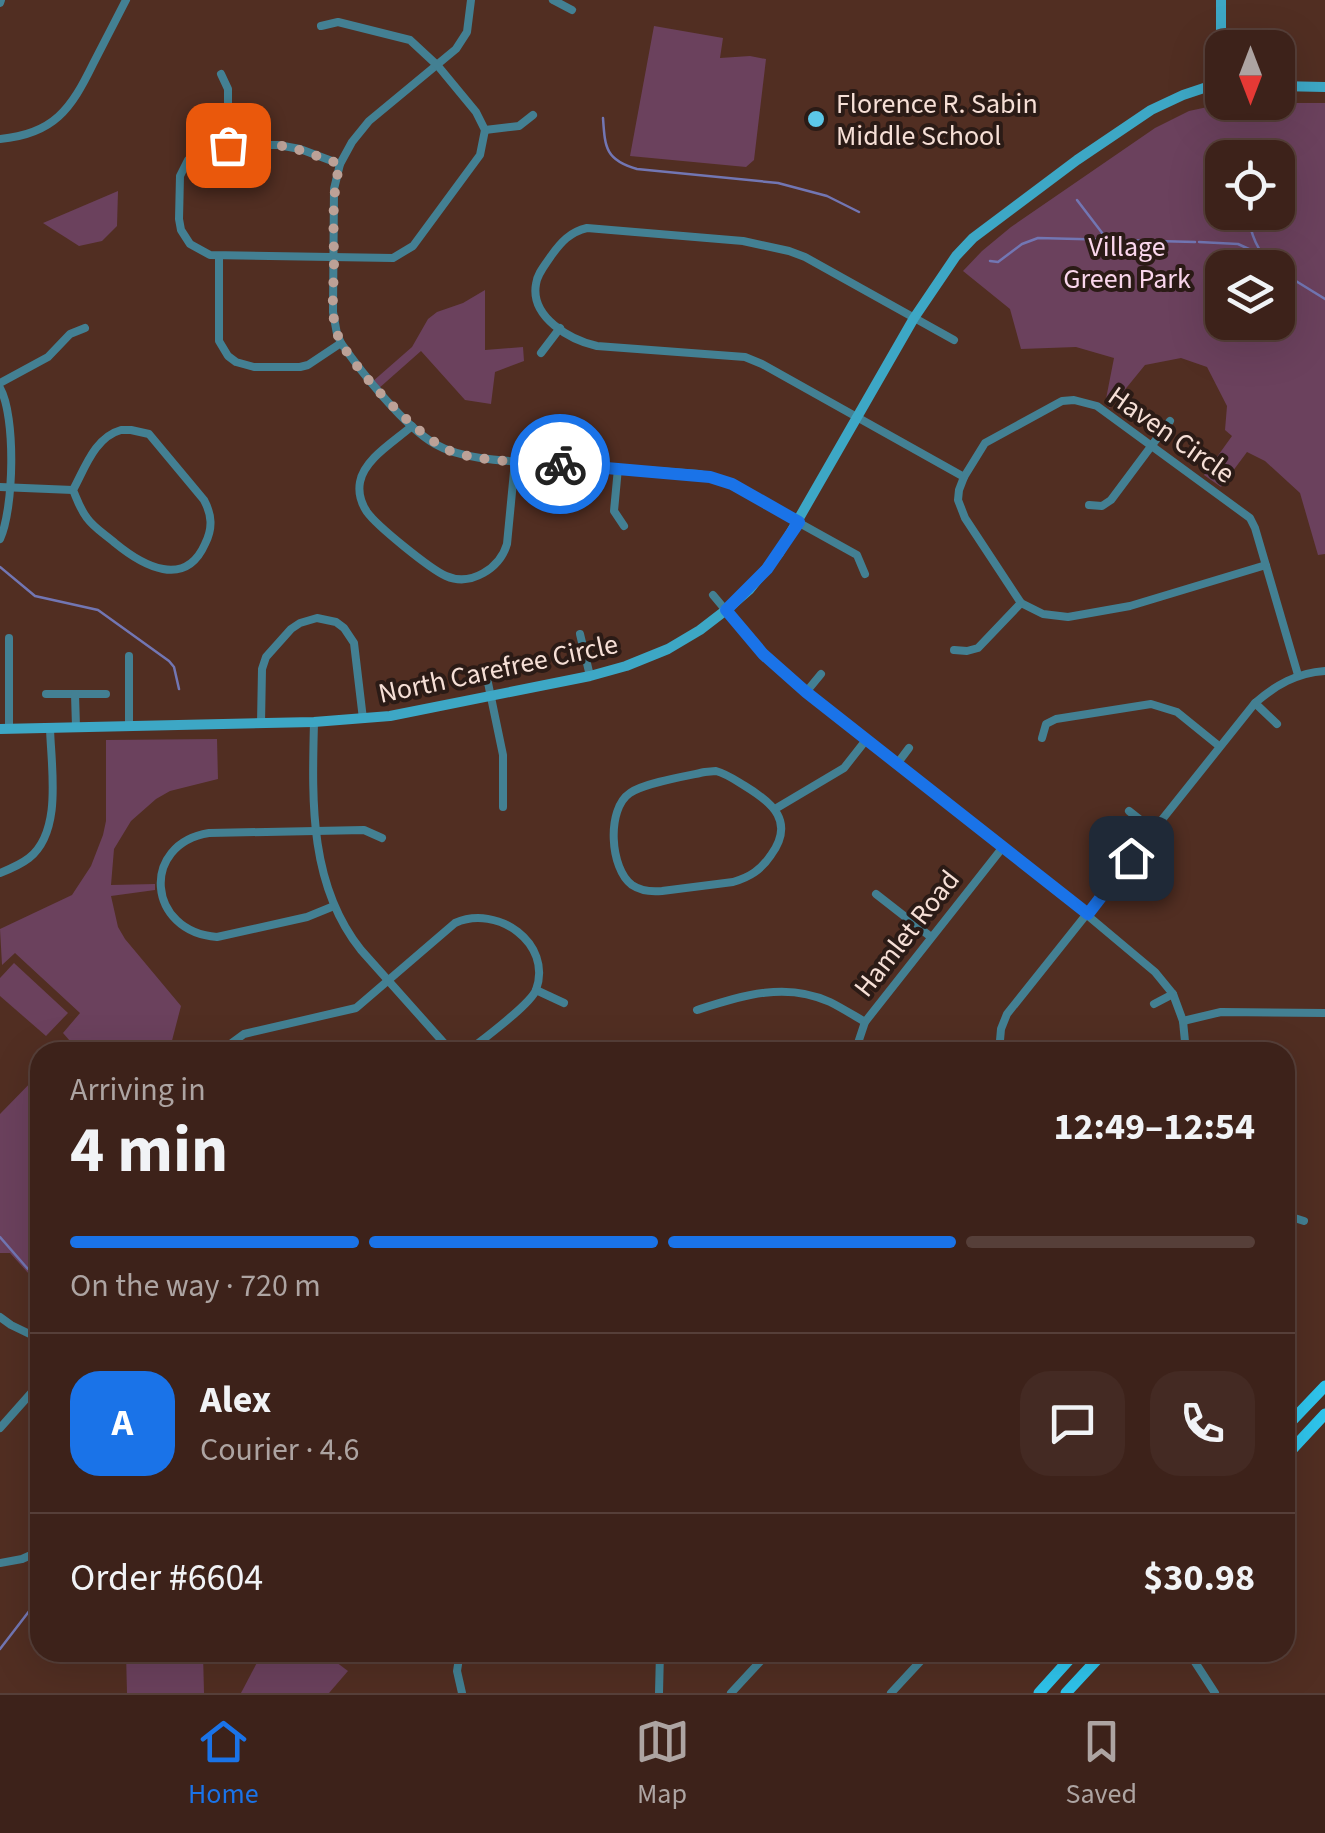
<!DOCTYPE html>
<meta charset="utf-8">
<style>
body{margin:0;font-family:"Source Sans 3",sans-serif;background:#442a23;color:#f1f3f6;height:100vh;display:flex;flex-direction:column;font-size:38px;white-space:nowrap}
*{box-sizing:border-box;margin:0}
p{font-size:32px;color:#ada4a2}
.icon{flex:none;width:55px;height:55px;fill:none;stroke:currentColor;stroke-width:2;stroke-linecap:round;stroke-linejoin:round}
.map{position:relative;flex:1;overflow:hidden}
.panel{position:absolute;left:30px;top:1042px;width:1265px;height:620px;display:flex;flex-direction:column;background:#3d221a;border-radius:30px;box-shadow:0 10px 40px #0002,0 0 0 2px #563f39}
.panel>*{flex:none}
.needle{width:65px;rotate:180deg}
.tools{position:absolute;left:1205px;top:30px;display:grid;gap:20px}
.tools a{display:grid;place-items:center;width:90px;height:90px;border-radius:20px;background:#3d221a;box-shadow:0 10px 40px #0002,0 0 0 2px #563f39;font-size:50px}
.pin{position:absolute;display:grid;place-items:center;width:85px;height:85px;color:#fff;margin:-42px;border-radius:20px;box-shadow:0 5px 15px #0006}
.courier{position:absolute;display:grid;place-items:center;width:100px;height:100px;margin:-50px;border:8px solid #1a73e8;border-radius:50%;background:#fff;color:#222;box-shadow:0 2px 12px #0007}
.headline em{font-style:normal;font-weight:700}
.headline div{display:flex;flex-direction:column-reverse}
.headline{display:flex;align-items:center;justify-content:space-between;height:170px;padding:0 40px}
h1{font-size:65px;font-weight:700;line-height:75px}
.bar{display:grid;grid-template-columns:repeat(4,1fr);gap:15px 10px;align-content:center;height:120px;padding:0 40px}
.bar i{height:12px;border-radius:8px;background:#563f39}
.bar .on{background:#1a73e8}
.bar p{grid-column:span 4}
.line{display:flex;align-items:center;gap:25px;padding:0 40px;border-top:2px solid #563f39}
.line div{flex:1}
.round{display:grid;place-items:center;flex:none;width:105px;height:105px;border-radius:30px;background:#442a23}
.tabs{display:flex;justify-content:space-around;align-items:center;height:140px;border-top:2px solid #563f39;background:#3d221a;font-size:28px;color:#ada4a2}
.tabs a{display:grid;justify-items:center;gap:5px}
.tabs .on{color:#1a73e8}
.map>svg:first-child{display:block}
.green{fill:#6b415d;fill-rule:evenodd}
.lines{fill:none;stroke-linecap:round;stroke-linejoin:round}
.stream{stroke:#7276b3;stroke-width:2.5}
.street{stroke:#438093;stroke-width:8}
.secondary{stroke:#3da7c5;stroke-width:10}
.primary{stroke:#2fc5ed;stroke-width:11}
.done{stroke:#bca197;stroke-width:10;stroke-dasharray:0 18}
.route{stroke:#1a73e8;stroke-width:12}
.poi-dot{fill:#5cc7e8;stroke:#2b1b16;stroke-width:4}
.labels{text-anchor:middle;stroke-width:8;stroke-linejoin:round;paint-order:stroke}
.poi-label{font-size:28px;fill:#f6dfd6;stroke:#2b1b16;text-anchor:start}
.park-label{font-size:28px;fill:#fad6ec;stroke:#2b1b16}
.street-label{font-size:28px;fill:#f6dfd6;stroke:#2b1b16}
</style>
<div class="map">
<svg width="1325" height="1693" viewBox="0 0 1325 1693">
<rect width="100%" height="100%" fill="#512e22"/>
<g class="green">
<path d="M654,26l69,12 -3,20 30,-2 16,3 -12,101 -8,7 -116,-11z"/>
<path d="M1226,103h99v451l-7,1 -18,-62 -35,-32 -18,-9 -26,35 -17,-12 28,-39 -7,-6 2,-24 -20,-39 -26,-9 -36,7 -35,43 -5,-4 9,-46 -38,-11 -55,2 -11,-40 -47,-38 19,-20 29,-24 144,-99 34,-17zM1222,158h56v54h-56zM1222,268h56v54h-56z"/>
<path d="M118,191l-1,35 -15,15 -23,5 -36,-23z"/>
<path d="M485,290v60l38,-3 1,14 -29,11 -4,32 -26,-4 -44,-49 -43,38 -6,-7 40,-35 16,-28 9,-7 26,-9z"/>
<path d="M217,739l1,40 -48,12 -14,8 -25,22 -17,28 -3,36 44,-1v6l-44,6 7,31 7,12 56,67 -12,46h-109l10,-11 -7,-8 17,-20 -65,-60 -13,12 -2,-36 72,-34 19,-29 12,-31 3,-14v-81z"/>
<path d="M14,963l54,50 -22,23 -46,-40v-18z"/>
<path d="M40,1073v208l-11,-7 -19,-21h-10v-139z"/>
<path d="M126,1653h77l1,40h-77z"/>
<path d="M262,1653h62l24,18 -19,22h-88z"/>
</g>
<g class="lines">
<g class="stream">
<path d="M603,118c2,29 2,42 34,51l141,14 49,13 32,16"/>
<path d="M1077,200l29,38"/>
<path d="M1247,212c4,23 10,39 27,56"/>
<path d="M1199,242l39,2 24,11"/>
<path d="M990,261l8,1 24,-18 16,-6 157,4"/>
<path d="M1278,270l47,29"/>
<path d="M0,567l35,29 63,14 71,51 5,6 5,22"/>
<path d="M0,1237l27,31 13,10"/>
<path d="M1285,1253l9,-12"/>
<path d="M0,1649l40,-52"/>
</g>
<g class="street">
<path d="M471,0l-4,32 -11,17 -87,72 -17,21 -12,22 -6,25 -1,123 4,22 4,9c21,30 63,83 94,101 31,18 83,17 120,20 48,3 96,7 145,10l22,6 135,75 8,19"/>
<path d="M553,0l19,10"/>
<path d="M0,3l1,-3"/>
<path d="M321,26l17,-4 72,18 28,26 38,46 9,18 34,-4 14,-11"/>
<path d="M221,74l7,15v56"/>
<path d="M0,139c54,-5 71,-30 93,-75 11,-21 22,-43 33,-64"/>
<path d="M340,164l-40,-15 -22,-4h-62l-17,4 -11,11 -8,16 -1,43 2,11 9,14 20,11 183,3 20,-12 67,-91 5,-25"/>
<path d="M219,256v85l9,15 8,6 18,5h46l8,-2 33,-22"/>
<path d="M954,340l-149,-83 -16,-6 -46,-10 -156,-13c-17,4 -26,14 -36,28 -6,9 -14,18 -15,28 -6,33 34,56 61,62l148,11 17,7 202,113"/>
<path d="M541,353l19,-25"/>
<path d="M0,383l48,-26 22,-23 15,-6"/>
<path d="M0,388c16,28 14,121 0,151"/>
<path d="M412,426c-17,15 -48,33 -52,56 -2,11 1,21 7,30 10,14 63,57 79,64 25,11 54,-8 61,-32l8,-83"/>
<path d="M121,430h10l18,4 55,66c8,15 9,28 1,44 -20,45 -62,22 -90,-1 -9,-8 -21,-15 -28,-25 -7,-9 -10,-19 -14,-28 12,-22 22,-53 48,-60z"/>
<path d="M618,468l-4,43 10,15"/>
<path d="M0,487l73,3"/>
<path d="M1089,505l13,1 9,-6 59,-79"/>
<path d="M1266,565l-136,41 -62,11 -25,-3 -22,-11 -56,-85 -7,-18 1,-10 5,-13 21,-34 77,-42 12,-1 23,6 153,112 5,10 43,147"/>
<path d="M713,595l50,60 103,85 221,175 68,57 18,22 10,27 3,31"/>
<path d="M580,634l10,42"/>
<path d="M9,638v90"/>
<path d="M954,650l13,1 11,-3 43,-45"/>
<path d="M129,656v70"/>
<path d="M487,678l16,77v52"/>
<path d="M807,691l14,-17"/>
<path d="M46,694h60"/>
<path d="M75,694l1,33"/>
<path d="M1255,703l22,21"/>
<path d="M314,722c-2,79 -5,163 47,228l91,102"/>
<path d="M261,723l1,-54 4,-12 25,-28 9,-6 17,-5 19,4 8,6 10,15 9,76"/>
<path d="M1042,738l4,-14 10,-5 95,-15 26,8 42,34"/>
<path d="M897,764l12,-16"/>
<path d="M716,771c11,3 19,9 29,15 28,17 50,36 26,69 -10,15 -21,22 -38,27l-71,9c-10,1 -21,0 -30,-6 -22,-16 -26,-76 -2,-92 14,-10 56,-17 75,-21z"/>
<path d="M775,809l69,-41 22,-28"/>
<path d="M1129,811l24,19"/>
<path d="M0,873c10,-4 20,-8 29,-15 34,-27 22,-91 21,-130"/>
<path d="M876,894l55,43"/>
<path d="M334,906l-27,11 -90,20c-70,-5 -77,-93 -8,-104l155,-3 18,8"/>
<path d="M536,990l28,13"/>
<path d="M1154,1004l19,-10"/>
<path d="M697,1010c44,-14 88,-29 133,-8 12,6 23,13 35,20"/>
<path d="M1183,1021l38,-9 104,1"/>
<path d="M226,1052l3,-7 15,-11 112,-26 99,-85c42,-19 98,20 81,67 -6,15 -54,50 -69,62"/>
<path d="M855,1052l10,-30 138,-175"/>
<path d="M999,1052l2,-23 6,-15 248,-311c21,-18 41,-30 70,-32"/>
<path d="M1285,1215l19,6"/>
<path d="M1285,1270l7,-7"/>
<path d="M0,1317l11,8 29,14"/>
<path d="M0,1428l40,-45"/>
<path d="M0,1563l22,-4 18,-8"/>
<path d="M460,1652l-3,19 5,22"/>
<path d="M1187,1652l6,7 22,34"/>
<path d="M659,1693l1,-41"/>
<path d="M731,1693l38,-41"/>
<path d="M891,1693l38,-41"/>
</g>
<g class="secondary">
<path d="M1221,86v-86"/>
<path d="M1278,86l47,1"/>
<path d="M0,729l314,-7 76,-6 200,-40 36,-10 42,-17 32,-19 26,-20 23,-20 30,-37 135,-235 42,-62 17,-18 104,-78 74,-50 32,-15 21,-7 18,-2"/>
</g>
<g class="primary">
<path d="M1285,1428l40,-42"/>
<path d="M1285,1457l40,-43"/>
<path d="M1039,1693l37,-41"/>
<path d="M1066,1693l38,-41"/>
</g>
</g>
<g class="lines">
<path class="done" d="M228,145l60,1 52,18c-9,32 -6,67 -6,100 0,22 -4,48 3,69 10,31 85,109 116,119 30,10 75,10 107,12"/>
<path class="route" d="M560,464l150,13 22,7 67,38 -32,47 -41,41 37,44 43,38 282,222 43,-56"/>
</g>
<circle class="poi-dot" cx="816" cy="119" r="10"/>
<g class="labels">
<g class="poi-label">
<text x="836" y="113">Florence R. Sabin<tspan x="836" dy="32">Middle School</tspan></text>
</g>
<g class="park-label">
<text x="1127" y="256">Village<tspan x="1127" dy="32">Green Park</tspan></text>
</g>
<g class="street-label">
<text transform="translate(1172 434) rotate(35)" y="10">Haven Circle</text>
<text transform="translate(498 668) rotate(-12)" y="10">North Carefree Circle</text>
<text transform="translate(906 933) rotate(-52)" y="10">Hamlet Road</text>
</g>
</g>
</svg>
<div class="tools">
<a><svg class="needle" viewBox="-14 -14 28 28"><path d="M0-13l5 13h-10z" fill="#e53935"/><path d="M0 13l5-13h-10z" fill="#ada4a2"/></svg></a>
<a><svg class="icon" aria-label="locate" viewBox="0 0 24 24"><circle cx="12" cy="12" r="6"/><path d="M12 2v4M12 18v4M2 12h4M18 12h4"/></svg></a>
<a><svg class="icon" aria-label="layers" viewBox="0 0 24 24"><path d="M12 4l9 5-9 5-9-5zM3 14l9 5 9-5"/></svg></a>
</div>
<div class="pin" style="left:228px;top:145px;background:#ea580c"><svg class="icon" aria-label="bag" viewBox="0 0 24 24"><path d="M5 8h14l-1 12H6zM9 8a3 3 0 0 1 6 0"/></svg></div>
<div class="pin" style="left:1131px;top:858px;background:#1f2937"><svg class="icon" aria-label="home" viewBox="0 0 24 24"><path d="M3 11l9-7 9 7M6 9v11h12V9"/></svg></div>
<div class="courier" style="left:560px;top:464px"><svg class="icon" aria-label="bike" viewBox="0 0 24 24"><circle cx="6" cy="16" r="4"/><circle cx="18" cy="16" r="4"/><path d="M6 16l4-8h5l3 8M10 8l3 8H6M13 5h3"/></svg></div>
<section class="panel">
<div class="headline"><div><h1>4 min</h1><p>Arriving in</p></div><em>12:49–12:54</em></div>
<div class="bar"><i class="on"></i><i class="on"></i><i class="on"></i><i></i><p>On the way · 720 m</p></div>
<div class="line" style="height:180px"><b class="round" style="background:#1a73e8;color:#fff">A</b><div><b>Alex</b><p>Courier · 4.6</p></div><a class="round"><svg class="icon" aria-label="chat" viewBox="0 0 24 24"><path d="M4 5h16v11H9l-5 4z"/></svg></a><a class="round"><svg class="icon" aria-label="phone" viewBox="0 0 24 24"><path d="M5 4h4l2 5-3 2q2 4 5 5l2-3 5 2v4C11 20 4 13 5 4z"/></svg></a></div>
<div class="line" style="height:130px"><div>Order #6604</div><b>$30.98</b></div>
</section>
</div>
<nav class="tabs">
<a class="on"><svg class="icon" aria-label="home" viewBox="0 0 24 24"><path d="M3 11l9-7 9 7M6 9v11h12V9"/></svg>Home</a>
<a><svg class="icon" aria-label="map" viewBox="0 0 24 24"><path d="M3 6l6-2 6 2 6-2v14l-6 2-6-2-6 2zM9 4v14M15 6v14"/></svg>Map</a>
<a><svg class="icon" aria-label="saved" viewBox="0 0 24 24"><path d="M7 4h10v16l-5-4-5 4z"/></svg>Saved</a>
</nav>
